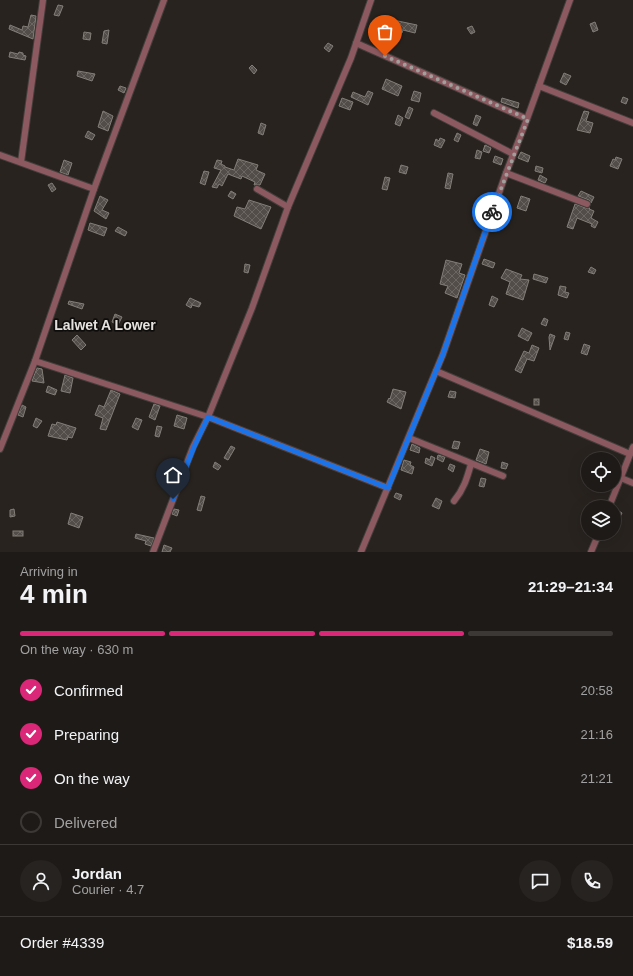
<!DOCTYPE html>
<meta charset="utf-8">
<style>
body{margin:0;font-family:Arial,sans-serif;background:#262320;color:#f1f3f6;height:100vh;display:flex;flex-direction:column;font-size:15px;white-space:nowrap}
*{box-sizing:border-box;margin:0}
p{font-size:13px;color:#a1a1a1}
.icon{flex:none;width:22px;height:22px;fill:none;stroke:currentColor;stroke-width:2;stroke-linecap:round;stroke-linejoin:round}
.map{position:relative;height:552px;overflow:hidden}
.drawer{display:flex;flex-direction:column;background:#1e1a17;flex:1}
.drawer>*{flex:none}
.buttons{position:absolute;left:581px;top:452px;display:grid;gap:8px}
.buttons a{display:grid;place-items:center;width:40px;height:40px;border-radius:50%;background:#1e1a17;box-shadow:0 4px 16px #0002,0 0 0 1px #3c3836;font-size:20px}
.pin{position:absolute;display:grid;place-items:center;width:34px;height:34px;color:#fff;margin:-41px -17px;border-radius:50% 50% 50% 0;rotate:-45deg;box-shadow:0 0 4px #0007}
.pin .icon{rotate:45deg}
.courier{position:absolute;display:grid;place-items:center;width:40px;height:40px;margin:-20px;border:3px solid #1a73e8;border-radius:50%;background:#fff;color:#222;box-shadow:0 1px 5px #0007}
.head em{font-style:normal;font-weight:800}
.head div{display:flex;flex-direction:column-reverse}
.head{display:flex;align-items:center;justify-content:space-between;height:68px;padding:0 20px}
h1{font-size:26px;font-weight:800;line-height:30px}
.bar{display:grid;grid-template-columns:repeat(4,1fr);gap:6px 4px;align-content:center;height:48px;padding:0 20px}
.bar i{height:5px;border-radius:3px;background:#3c3836}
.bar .selected{background:#db2777}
.bar p{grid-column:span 4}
.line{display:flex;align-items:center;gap:10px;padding:0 20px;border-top:1px solid #3c3836}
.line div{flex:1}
.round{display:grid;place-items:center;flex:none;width:42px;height:42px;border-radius:21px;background:#262320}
ol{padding:0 20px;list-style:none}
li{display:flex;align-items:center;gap:12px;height:44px}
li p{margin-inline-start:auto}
li .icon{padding:4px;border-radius:50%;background:#db2777;color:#fff;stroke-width:4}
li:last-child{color:#a1a1a1}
li i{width:22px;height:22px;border:2px solid #3c3836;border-radius:50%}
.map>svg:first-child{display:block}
.building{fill:url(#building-cross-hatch);stroke:#847e79}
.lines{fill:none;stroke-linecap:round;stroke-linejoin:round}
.street-casing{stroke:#423e3a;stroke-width:8}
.street{stroke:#8c5960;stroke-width:6}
.done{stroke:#a29e9b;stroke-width:4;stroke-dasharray:0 7.2}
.route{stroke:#1a73e8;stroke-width:5}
.labels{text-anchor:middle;stroke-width:3.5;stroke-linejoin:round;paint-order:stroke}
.quarter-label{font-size:14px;font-weight:bold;fill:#e4e1de;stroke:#0f0d0b}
</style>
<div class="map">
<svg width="633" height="552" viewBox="0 0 633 552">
<defs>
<pattern id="building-cross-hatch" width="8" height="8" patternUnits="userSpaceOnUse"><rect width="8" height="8" fill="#524d48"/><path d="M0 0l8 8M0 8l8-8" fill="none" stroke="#6b6662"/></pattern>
</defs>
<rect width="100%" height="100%" fill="#28231f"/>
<g class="building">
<path d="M58,5l5,1 -4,10 -5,-1z"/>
<path d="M31,15l5,1 -3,23 -24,-10 1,-4 12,5 1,-4 5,1z"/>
<path d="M393,20l24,5 -2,8 -12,-3 -1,3 -12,-3z"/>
<path d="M595,22l3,8 -5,2 -3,-8z"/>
<path d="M472,26l3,6 -4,2 -4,-6z"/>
<path d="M109,30l-2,14 -5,-1 2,-12z"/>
<path d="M84,32l7,1 -1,7 -7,-1z"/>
<path d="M328,43l5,3 -4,6 -5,-4z"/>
<path d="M10,52l8,2 1,-2 4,1v2l3,1 -1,4 -16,-3z"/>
<path d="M252,65l5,5 -3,4 -5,-6z"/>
<path d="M78,71l17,3 -3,7 -15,-5z"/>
<path d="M564,73l7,3 -5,9 -6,-3z"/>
<path d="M386,79l16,7 -4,10 -16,-7z"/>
<path d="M120,86l6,2 -2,5 -6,-3z"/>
<path d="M368,91l5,2 -5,12 -17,-8 2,-5 12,5z"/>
<path d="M414,91l7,2 -2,9 -8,-2z"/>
<path d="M623,97l5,2 -2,5 -5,-2z"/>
<path d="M342,98l11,4 -3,8 -11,-4z"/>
<path d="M502,98l17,5 -1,5 -17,-6z"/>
<path d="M409,107l4,2 -4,10 -4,-2z"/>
<path d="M103,111l10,5 -5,15 -10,-4z"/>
<path d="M584,111l5,1 -3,9 7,2 -3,10 -13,-3z"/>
<path d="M398,115l5,3 -3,8 -5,-2z"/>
<path d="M476,115l5,2 -4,9 -4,-2z"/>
<path d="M261,123l5,2 -3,10 -5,-2z"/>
<path d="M88,131l7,4 -3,5 -7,-3z"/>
<path d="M457,133l4,2 -3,7 -4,-2z"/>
<path d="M440,138l5,2 -4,8 -7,-3 2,-6 3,2z"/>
<path d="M485,145l6,3 -2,5 -6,-2z"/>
<path d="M477,150l5,2 -2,7 -5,-1z"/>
<path d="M521,152l9,4 -2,6 -10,-4z"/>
<path d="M495,156l8,3 -2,6 -8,-3z"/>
<path d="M616,157l6,2 -4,10 -8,-3 3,-7 2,1z"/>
<path d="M238,159l20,6 -2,5 9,4 -5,11h-6l1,-3 -13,-6 -1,3 -13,-5 -6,12 -3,-2 -2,4 -5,-1 9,-17 -7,-2 3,-8 5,1 -1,3 4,2v1l9,3z"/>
<path d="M64,160l8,3 -4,12 -8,-3z"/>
<path d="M401,165l7,2 -2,7 -7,-2z"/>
<path d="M536,166l7,2 -1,5 -7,-2z"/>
<path d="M204,171l5,1 -4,13 -5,-2z"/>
<path d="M448,173l5,1 -3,15 -5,-1z"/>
<path d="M540,175l7,4 -2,4 -7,-3z"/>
<path d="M385,177l5,1 -3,12 -5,-1z"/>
<path d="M52,183l4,6 -4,3 -4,-7z"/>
<path d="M231,191l5,3 -3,5 -5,-3z"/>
<path d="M581,191l13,6 -3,6 -2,-3 -11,-4z"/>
<path d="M100,196l8,4 -6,10 7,3 -3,6 -12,-8z"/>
<path d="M521,196l9,3 -4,12 -9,-3z"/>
<path d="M249,200l22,7 -10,22 -27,-13 3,-9 8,2z"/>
<path d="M575,204l11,4h4l-1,1 5,2 -3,7 7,4 -3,6 -4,-2 1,-2 -15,-6 -4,11 -6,-2z"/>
<path d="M90,223l17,5 -3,8 -16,-6z"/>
<path d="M118,227l9,5 -2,4 -10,-5z"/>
<path d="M484,259l11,4 -2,5 -11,-4z"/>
<path d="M446,260l16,4 -3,9 6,2 -8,23 -12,-5 3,-7 -8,-2z"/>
<path d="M245,264l5,1 -2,8 -4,-1z"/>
<path d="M591,267l5,3 -2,4 -6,-2z"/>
<path d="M506,269l16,6 -2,4 9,1 -6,20 -17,-6 4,-12 -9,-4z"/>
<path d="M534,274l14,4 -2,5 -13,-4z"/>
<path d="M560,286l6,1 -1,5 4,1 -2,5 -9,-3z"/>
<path d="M492,296l6,3 -4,8 -5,-2z"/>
<path d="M190,298l11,5 -2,4 -7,-2 -1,3 -5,-3z"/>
<path d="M69,301l15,3 -2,5 -14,-5z"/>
<path d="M115,314l7,3 -4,8 -6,-3z"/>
<path d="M544,318l4,2 -2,6 -5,-2z"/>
<path d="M522,328l10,5 -4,8 -10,-5z"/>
<path d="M566,332l4,1 -2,7 -4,-1z"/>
<path d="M550,334l5,2 -5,14 -1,-13z"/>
<path d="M77,335l9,10 -5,5 -9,-10z"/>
<path d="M584,344l6,2 -3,9 -6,-2z"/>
<path d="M532,345l7,3 -5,13 -7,-2 -6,14 -6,-3 9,-19 5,2z"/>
<path d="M37,368l5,1 2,14 -12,-2z"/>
<path d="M65,375l8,3 -3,15 -9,-2z"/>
<path d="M48,386l9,4 -2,5 -9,-3z"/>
<path d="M393,389l13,3 -5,17 -14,-7 2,-4 1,1z"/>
<path d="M111,390l9,4 -14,36 -6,-1 3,-11 -8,-3 4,-10 5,2z"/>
<path d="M450,391l6,1 -1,6 -7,-1z"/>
<rect x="534" y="399" width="5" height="6"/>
<path d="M154,404l6,2 -5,14 -6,-3z"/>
<path d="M22,405l4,2 -3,10 -5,-2z"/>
<path d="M177,415l10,3 -3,11 -10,-3z"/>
<path d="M36,418l6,3 -5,7 -4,-2z"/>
<path d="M136,418l6,2 -4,10 -6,-3z"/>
<path d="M57,422l19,6 -4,10 -4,-1 -1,3 -19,-4 4,-12 4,1z"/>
<path d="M157,426l5,1 -3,10 -4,-1z"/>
<path d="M454,441l6,1 -2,7 -6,-1z"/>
<path d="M412,444l8,4 -1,5 -9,-3z"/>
<path d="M231,446l4,2 -7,12 -4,-2z"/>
<path d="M480,449l9,3 -3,12 -10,-4z"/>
<path d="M438,455l7,2 -2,5 -6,-3z"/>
<path d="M431,456l4,2 -3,8 -7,-3 1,-5 4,2z"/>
<path d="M404,460l7,2 -1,3 4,2 -2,7 -11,-4z"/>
<path d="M215,462l6,4 -3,4 -5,-3z"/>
<path d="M502,462l6,2 -2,5 -5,-1z"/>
<path d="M450,464l5,2 -2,6 -5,-3z"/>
<path d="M481,478l5,1 -2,8 -5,-1z"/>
<path d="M396,493l6,2 -2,5 -6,-3z"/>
<path d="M201,496l4,1 -4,14 -4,-1z"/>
<path d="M436,498l6,3 -3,8 -7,-3z"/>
<path d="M614,508l8,5 -3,6 -5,-3z"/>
<path d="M14,509l1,7 -5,1v-7z"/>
<path d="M174,509l5,1 -2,6 -5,-2z"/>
<path d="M71,513l12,4 -4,11 -11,-4z"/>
<rect x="13" y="531" width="10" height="5"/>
<path d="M136,534l18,4 -3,8 -6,-2 1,-3 -11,-3z"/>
<path d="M164,545l8,3 -2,4h-8z"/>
</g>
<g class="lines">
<defs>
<g id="street">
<path d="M356,43l171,76"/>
<path d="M539,86l94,37"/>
<path d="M434,113l79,41"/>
<path d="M0,155l94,34"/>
<path d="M21,162l22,-162"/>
<path d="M506,173l81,31"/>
<path d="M257,189l31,18"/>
<path d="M35,361l173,56 180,71"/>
<path d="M436,371l194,83"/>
<path d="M409,438l94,38"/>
<path d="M0,449l35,-88 59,-172 70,-189"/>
<path d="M621,478l12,5"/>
<path d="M454,501c10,-12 13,-23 17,-37"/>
<path d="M609,507l24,-60"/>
<path d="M153,552l40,-105 15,-30 44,-109 36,-101 63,-149 20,-58"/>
<path d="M361,552l82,-198 63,-181 21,-54 43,-119"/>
<path d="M591,552l8,-19"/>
</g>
</defs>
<use href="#street" class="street-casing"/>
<use href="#street" class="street"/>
</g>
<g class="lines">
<path class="done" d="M385,56l143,63 -36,93"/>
<path class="route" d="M173,499l21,-52 14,-30 180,71 55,-134 49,-142"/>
</g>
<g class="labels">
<g class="quarter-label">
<text x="105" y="330">Lalwet A Lower</text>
</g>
</g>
</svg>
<div class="buttons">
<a><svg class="icon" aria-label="locate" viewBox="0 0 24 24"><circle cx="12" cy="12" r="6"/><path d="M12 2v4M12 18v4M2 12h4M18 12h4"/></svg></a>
<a><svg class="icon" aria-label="layers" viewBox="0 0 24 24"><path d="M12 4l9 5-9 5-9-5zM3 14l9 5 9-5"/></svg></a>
</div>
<div class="pin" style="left:385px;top:56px;background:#ea580c"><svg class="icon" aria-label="bag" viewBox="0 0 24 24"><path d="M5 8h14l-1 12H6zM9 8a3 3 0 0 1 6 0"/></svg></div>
<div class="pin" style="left:173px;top:499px;background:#1f2937"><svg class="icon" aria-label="home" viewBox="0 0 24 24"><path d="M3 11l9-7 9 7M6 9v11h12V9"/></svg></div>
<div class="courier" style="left:492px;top:212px"><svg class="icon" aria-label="bike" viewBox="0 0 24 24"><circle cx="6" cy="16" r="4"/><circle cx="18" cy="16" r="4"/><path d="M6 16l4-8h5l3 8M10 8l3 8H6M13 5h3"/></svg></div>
</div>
<section class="drawer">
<div class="head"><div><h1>4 min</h1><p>Arriving in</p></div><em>21:29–21:34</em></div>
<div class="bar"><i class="selected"></i><i class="selected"></i><i class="selected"></i><i></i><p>On the way · 630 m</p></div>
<ol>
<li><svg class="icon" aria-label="check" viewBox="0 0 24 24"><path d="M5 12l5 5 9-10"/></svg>Confirmed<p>20:58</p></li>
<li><svg class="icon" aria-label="check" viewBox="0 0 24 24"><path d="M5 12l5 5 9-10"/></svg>Preparing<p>21:16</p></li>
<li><svg class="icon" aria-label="check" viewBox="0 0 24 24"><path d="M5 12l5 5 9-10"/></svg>On the way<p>21:21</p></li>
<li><i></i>Delivered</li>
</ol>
<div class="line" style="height:72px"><a class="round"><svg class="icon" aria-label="person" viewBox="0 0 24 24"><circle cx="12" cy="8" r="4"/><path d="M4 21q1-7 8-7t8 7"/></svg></a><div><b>Jordan</b><p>Courier · 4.7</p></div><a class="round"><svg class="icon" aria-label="chat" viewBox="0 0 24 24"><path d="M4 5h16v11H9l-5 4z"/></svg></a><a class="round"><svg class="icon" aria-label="phone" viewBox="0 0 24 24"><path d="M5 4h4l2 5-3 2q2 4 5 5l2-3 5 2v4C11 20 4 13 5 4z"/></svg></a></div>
<div class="line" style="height:52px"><div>Order #4339</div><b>$18.59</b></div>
</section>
